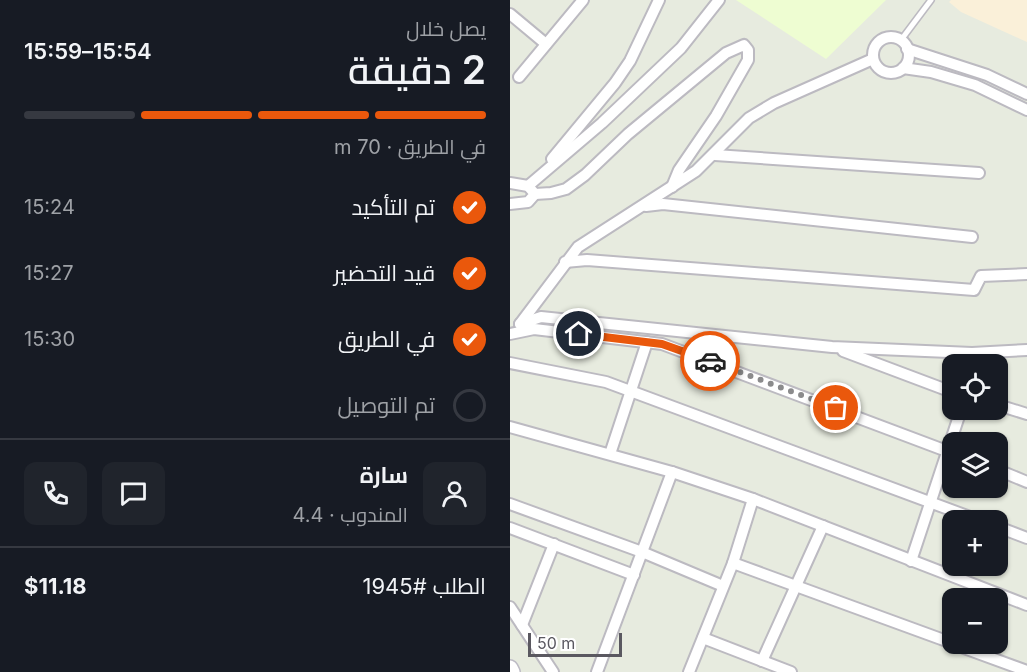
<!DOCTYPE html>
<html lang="ar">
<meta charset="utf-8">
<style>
body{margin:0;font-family:Inter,Cairo,sans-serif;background:#20242c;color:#f1f3f6;direction:rtl;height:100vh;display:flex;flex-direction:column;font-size:22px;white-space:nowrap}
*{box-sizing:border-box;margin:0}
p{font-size:20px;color:#9ea1a6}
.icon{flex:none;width:33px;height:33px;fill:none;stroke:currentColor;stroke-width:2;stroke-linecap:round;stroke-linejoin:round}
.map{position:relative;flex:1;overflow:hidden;direction:ltr}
.details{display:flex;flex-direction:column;background:#171b24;width:510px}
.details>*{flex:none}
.fabs{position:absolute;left:432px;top:354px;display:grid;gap:12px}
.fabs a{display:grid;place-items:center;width:66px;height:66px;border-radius:12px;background:#171b24;box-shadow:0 2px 4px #0004;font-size:30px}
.scale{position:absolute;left:18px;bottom:15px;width:94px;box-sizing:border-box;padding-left:6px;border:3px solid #5a5860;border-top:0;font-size:16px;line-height:21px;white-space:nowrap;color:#5a5860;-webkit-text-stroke:4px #fff;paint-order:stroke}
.pin{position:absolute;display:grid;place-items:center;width:51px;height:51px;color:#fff;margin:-26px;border:3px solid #fff;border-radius:50%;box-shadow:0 2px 6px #0007}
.courier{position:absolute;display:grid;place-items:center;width:60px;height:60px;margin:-30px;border:4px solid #ea580c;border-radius:50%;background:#fff;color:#222;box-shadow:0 2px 8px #0007}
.head em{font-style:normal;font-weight:600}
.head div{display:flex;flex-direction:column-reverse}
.head{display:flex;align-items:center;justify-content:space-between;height:102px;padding:0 24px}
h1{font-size:39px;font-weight:600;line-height:45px}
.bar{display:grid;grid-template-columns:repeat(4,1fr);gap:9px 6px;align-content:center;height:72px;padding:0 24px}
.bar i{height:8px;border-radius:4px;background:#363941}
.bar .current{background:#ea580c}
.bar p{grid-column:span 4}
.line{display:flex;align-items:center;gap:15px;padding:0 24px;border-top:2px solid #363941}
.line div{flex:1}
.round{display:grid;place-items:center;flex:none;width:63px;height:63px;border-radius:12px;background:#20242c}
ol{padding:0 24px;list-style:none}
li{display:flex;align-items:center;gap:18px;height:66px}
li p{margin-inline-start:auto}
li .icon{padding:6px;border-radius:50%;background:#ea580c;color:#fff;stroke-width:4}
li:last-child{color:#9ea1a6}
li i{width:33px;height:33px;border:3px solid #363941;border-radius:50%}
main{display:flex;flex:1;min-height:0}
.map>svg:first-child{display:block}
.commercial{fill:#eefdd2}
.medical{fill:#faf0d9}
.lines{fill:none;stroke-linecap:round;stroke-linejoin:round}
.service-casing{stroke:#bcbac1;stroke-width:8}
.minor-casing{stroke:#bcbac1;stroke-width:14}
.secondary-casing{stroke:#bebcc5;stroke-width:18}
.service{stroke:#fff;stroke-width:5}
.minor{stroke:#fff;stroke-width:10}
.secondary{stroke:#fff;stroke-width:15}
.done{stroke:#8b8b8c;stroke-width:6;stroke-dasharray:0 10.8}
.route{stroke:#ea580c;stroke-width:8}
</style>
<main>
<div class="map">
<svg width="517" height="672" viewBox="0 0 517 672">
<rect width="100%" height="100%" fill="#e7ebdf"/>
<path class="commercial" d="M226,0h150l-60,59z"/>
<path class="medical" d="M441,0h76v42l-66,-30 -12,-10z"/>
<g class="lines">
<defs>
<path id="service" d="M391,40l30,-40"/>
<g id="minor">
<path d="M0,14l36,30"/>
<circle cx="381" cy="55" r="18"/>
<path d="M397,49l80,26 40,19"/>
<path d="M393,68l28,4 44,13 52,25"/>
<path d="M9,77l64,-77"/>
<path d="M205,155l264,18"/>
<path d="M42,159l63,-76 15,-22 29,-61"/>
<path d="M0,183l18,3 7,8 -7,8 -18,2"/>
<path d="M18,186l74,-63 79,-75 38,-48"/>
<path d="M25,194l16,-1 15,-4 19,-14 43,-41 98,-81 18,-8 4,5v10l-32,56 -37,54 -7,17"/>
<path d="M136,206l17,-2 309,33"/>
<path d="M55,262l22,-2 387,30 7,-14 46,-2"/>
<path d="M10,324l21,-7 291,30 140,6 55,-3"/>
<path d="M10,324l58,-77 118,-76 53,-53 25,-15 99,-44"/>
<path d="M0,334l24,-5 128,15 290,109"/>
<path d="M333,351l109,41"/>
<path d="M0,363l96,19 372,138"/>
<path d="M488,405l29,9"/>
<path d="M0,427l162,45 81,27 274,106"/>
<path d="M100,454l37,-112"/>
<path d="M488,470l29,12"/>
<path d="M0,504l132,48 81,34"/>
<path d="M488,527l29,11"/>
<path d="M0,528l124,47"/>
<path d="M401,561l50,-151"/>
<path d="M223,563l219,80"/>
<path d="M0,607l43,65"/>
<path d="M12,625l32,-81"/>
<path d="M193,638l88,34"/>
<path d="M443,644l74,27"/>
<path d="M252,661l61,-135"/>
<path d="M87,672l75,-200"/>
<path d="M179,672l44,-109 20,-64"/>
</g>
<path id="secondary" d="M0,668l2,4"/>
</defs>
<use href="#service" class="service-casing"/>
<use href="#minor" class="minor-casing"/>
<use href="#secondary" class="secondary-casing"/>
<use href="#service" class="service"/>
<use href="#minor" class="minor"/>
<use href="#secondary" class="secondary"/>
</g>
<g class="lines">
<path class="done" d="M200,361l126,47"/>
<path class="route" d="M69,334l83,10 48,17"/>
</g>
</svg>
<div class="fabs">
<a><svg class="icon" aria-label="locate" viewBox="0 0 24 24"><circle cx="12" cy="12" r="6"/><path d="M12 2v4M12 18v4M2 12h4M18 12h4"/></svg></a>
<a><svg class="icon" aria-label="layers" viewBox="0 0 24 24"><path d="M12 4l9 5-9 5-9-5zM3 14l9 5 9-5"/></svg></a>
<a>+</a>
<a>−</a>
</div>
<div class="scale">50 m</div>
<div class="pin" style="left:326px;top:408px;background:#ea580c"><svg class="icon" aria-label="bag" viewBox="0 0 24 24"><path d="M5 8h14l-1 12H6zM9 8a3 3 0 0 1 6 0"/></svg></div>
<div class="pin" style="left:69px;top:334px;background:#1f2937"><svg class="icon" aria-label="home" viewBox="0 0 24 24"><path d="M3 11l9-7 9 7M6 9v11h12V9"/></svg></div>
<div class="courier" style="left:200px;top:361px"><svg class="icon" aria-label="car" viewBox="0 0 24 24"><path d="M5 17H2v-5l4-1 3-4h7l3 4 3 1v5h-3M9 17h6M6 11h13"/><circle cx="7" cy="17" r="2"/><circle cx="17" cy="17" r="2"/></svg></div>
</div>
<section class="details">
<div class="head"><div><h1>2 دقيقة</h1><p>يصل خلال</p></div><em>15:54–15:59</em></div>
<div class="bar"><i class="current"></i><i class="current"></i><i class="current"></i><i></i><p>في الطريق · 70 m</p></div>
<ol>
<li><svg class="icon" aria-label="check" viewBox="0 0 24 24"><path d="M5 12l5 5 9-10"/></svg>تم التأكيد<p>15:24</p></li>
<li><svg class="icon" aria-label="check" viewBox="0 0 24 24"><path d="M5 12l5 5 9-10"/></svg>قيد التحضير<p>15:27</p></li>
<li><svg class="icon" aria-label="check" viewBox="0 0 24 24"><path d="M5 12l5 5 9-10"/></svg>في الطريق<p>15:30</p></li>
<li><i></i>تم التوصيل</li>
</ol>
<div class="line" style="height:108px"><a class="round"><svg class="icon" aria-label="person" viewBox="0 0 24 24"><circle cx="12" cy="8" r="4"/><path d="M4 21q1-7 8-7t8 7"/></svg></a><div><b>سارة</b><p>المندوب · 4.4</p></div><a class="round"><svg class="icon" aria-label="chat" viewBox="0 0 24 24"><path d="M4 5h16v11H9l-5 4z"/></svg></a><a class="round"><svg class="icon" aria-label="phone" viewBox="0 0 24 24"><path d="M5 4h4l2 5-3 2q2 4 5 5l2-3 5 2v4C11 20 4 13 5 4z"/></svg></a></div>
<div class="line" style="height:78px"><div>الطلب #1945</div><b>$11.18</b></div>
</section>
</main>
